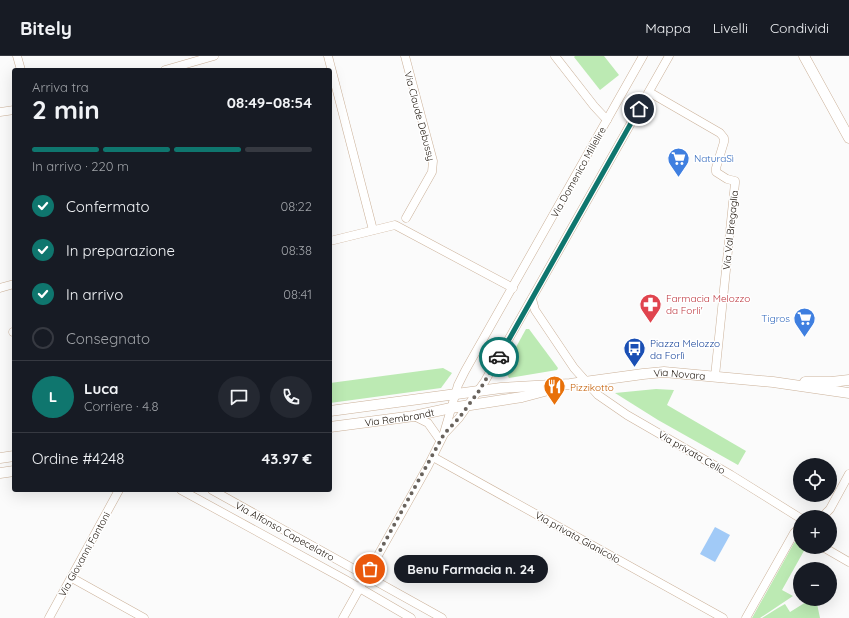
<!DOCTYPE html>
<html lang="it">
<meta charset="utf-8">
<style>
body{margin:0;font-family:Quicksand,sans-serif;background:#242831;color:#f1f3f6;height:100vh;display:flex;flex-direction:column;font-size:15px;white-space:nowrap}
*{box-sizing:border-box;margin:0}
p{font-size:13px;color:#9ea1a6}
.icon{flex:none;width:22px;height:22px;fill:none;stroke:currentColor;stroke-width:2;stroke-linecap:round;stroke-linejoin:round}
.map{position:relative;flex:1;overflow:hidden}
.details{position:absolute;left:12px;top:12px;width:320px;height:424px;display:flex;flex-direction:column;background:#171b24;border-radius:4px;box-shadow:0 4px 16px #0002}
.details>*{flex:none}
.buttons{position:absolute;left:793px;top:402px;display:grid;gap:8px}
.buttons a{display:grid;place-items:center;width:44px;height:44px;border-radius:50%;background:#171b24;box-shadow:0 4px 16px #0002;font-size:20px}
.pin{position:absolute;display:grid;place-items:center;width:34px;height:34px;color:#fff;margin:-17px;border:2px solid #fff;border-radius:50%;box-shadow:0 1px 4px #0007}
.courier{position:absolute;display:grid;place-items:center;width:40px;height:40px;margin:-20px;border:3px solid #0f766e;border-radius:50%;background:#fff;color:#222;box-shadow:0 1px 5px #0007}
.bubble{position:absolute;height:28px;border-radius:14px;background:#171b24;box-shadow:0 4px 16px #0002;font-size:13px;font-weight:700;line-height:28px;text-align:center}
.summary em{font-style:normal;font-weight:700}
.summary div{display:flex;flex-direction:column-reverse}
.summary{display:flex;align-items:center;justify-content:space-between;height:68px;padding:0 20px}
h1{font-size:26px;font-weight:700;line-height:30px}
.bar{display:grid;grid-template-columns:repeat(4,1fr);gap:6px 4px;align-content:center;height:48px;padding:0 20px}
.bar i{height:5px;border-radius:3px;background:#363941}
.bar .active{background:#0f766e}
.bar p{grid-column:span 4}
.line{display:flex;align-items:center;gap:10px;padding:0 20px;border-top:1px solid #363941}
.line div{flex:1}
.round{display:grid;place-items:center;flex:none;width:42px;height:42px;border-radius:21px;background:#242831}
ol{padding:0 20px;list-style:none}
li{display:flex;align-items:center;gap:12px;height:44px}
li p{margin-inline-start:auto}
li .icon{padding:4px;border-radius:50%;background:#0f766e;color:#fff;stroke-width:4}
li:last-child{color:#9ea1a6}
li i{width:22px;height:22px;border:2px solid #363941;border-radius:50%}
header{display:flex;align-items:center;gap:24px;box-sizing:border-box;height:56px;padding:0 20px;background:#171b24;border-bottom:1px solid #363941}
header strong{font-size:19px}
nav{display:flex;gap:22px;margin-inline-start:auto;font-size:14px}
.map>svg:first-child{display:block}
.green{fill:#bceab3}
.water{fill:#a1caf7}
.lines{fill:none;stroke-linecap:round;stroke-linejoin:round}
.minor-casing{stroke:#cbb199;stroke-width:9}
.tertiary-casing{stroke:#cbb199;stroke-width:11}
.minor{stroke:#fff;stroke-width:8}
.tertiary{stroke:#fff;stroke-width:10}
.done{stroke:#69635d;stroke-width:4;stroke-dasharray:0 7.2}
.route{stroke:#0f766e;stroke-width:5}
.labels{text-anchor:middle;stroke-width:3;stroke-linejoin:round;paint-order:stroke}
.street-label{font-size:10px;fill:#1a1108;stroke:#fff}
.shop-label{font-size:10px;fill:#366cbe;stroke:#fff;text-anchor:start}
.health-label{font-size:10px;fill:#be3a42;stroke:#fff;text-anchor:start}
.transit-label{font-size:10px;fill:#164399;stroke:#fff;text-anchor:start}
.food-label{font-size:10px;fill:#c56008;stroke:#fff;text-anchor:start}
</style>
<header>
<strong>Bitely</strong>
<nav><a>Mappa</a><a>Livelli</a><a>Condividi</a></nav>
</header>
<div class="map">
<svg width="849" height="562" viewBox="0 0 849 562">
<rect width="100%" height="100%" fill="#fbfbfb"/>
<g class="green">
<path d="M575,0h29l15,19 -19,15 -26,-33z"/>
<path d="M526,273h3l29,39 -1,2 -48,8 -5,-9z"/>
<path d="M443,312l9,5 -11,15 -111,15v-20z"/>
<path d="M656,333l18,1 -7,15 79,46 -8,14 -80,-45 -43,-27z"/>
<path d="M796,485l4,2v4h5v2l-23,41 11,6 -33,22h-8l42,-75z"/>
<path d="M811,543h5l4,19h-58l16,-10 2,2 -2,-2 7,-4 5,8z"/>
</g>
<path class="water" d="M715,471l15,8 -15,27 -15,-8z"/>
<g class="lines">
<defs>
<g id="minor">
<path d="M17,0l4,14"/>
<path d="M328,0l45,174"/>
<path d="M405,0l28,105 -1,11 -26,46"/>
<path d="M555,0l39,50 13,14"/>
<path d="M165,14l49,-14"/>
<path d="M649,36l71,41 4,5v4l-8,26v4l11,7 8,2v2l-20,193"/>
<path d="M0,56l14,-2"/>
<path d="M330,185l65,-16 118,63"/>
<path d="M0,232l14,-4"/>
<path d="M532,243l3,11 39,58 24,27 29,20 104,60 69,43"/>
<path d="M13,276h1"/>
<path d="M414,360l14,7 12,17"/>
<path d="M444,377l14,-48 7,-14 178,-315"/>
<path d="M433,401l290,161"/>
<path d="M181,434l163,89 67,39"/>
<path d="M212,434l230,128"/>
<path d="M822,461l8,-8 19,-35"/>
<path d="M823,491l26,15"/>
<path d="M72,522l72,40"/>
<path d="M49,562l70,-128"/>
<path d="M343,562l85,-152 16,-32 15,-16 26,-37 184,-325"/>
<path d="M746,562l48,-85 6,-6"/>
</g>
<g id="tertiary">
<path d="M804,0l45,82"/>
<path d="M805,326h26l18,-2"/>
<path id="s1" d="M330,355l171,-23 69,-4 73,-10 21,-2 109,10 76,11"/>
<path id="s2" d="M330,371l84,-11 37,-8 71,-11 34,-9"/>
<path d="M0,402l14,-2"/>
<path d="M0,417l14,-2"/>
</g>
</defs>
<use href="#minor" class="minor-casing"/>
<use href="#tertiary" class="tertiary-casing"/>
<use href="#minor" class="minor"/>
<use href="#tertiary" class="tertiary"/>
</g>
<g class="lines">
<path class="done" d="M370,513l74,-135 15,-16 20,-27 20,-34"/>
<path class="route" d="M499,301l140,-248"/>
</g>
<defs>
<symbol id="supermarket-pin" viewBox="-11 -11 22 30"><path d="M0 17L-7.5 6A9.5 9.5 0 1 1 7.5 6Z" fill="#3f7fe0" stroke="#fff"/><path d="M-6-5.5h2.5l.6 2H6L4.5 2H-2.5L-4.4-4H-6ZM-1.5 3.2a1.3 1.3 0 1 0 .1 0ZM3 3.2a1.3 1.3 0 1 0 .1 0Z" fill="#fff"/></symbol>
<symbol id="pharmacy-pin" viewBox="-11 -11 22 30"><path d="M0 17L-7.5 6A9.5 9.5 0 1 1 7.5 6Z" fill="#e0444e" stroke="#fff"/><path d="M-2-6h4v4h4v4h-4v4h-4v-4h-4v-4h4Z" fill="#fff"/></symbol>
<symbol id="bus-pin" viewBox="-11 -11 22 30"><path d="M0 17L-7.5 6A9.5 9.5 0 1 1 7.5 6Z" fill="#1a4fb4" stroke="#fff"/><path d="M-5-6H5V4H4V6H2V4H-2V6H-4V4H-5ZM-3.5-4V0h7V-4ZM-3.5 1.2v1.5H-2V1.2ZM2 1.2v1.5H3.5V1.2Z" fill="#fff"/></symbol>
<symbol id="restaurant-pin" viewBox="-11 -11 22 30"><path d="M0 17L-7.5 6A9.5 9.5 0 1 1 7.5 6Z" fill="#e8710a" stroke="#fff"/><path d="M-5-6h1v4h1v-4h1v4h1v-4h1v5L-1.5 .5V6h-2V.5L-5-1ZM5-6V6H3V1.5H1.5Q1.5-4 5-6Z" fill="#fff"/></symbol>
</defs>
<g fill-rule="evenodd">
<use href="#supermarket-pin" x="666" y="90" width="25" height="34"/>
<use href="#pharmacy-pin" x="638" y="236" width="25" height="34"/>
<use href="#supermarket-pin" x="792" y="250" width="25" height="34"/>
<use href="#bus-pin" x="622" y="280" width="25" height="34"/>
<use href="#restaurant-pin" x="542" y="318" width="25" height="34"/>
</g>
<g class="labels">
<g class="street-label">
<text transform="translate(420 60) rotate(75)" y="4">Via Claude Debussy</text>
<text transform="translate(578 116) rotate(-61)" y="4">Via Domenico Millelire</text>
<text transform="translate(730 174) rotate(-84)" y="4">Via Val Bregaglia</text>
<text dy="4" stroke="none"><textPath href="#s1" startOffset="352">Via Novara</textPath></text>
<text dy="4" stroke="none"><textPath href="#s2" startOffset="70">Via Rembrandt</textPath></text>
<text transform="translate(692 396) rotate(30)" y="4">Via privata Celio</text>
<text transform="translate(285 475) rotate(29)" y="4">Via Alfonso Capecelatro</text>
<text transform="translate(578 481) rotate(29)" y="4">Via privata Gianicolo</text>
<text transform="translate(84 498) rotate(-61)" y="4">Via Giovanni Fantoni</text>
</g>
<g class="shop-label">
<text x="694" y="106">NaturaSì</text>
<text x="790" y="266" text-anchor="end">Tigros</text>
</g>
<g class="health-label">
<text x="666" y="246">Farmacia Melozzo<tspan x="666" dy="12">da Forli'</tspan></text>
</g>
<g class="transit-label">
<text x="650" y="291">Piazza Melozzo<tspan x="650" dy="12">da Forlì</tspan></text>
</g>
<g class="food-label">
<text x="570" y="335">Pizzikotto</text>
</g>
</g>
</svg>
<div class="buttons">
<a><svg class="icon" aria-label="locate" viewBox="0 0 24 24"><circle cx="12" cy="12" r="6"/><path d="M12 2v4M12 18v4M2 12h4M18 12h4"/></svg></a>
<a>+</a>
<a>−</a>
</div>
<div class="pin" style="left:370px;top:513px;background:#ea580c"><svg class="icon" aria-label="bag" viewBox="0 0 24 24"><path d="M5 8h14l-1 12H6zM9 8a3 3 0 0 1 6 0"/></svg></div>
<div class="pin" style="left:639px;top:53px;background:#1f2937"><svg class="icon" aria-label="home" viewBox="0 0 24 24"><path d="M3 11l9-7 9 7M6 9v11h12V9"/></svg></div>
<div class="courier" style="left:499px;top:301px"><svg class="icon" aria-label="car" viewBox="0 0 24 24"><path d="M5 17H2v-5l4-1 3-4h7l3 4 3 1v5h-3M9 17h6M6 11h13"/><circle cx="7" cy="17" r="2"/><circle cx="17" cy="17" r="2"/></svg></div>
<div class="bubble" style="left:394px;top:499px;width:154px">Benu Farmacia n. 24</div>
<section class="details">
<div class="summary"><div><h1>2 min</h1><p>Arriva tra</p></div><em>08:49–08:54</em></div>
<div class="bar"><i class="active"></i><i class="active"></i><i class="active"></i><i></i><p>In arrivo · 220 m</p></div>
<ol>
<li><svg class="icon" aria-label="check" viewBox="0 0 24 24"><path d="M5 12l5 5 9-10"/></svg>Confermato<p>08:22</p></li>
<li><svg class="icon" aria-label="check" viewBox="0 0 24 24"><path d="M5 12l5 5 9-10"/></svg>In preparazione<p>08:38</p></li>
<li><svg class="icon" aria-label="check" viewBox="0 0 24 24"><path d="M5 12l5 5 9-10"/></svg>In arrivo<p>08:41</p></li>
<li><i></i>Consegnato</li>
</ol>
<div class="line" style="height:72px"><b class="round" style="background:#0f766e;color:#fff">L</b><div><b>Luca</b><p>Corriere · 4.8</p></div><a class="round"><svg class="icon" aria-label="chat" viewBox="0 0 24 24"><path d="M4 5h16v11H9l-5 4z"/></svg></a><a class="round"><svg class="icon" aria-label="phone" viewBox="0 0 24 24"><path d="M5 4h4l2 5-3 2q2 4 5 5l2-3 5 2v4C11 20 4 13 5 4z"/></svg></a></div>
<div class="line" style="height:52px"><div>Ordine #4248</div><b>43.97 €</b></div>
</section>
</div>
